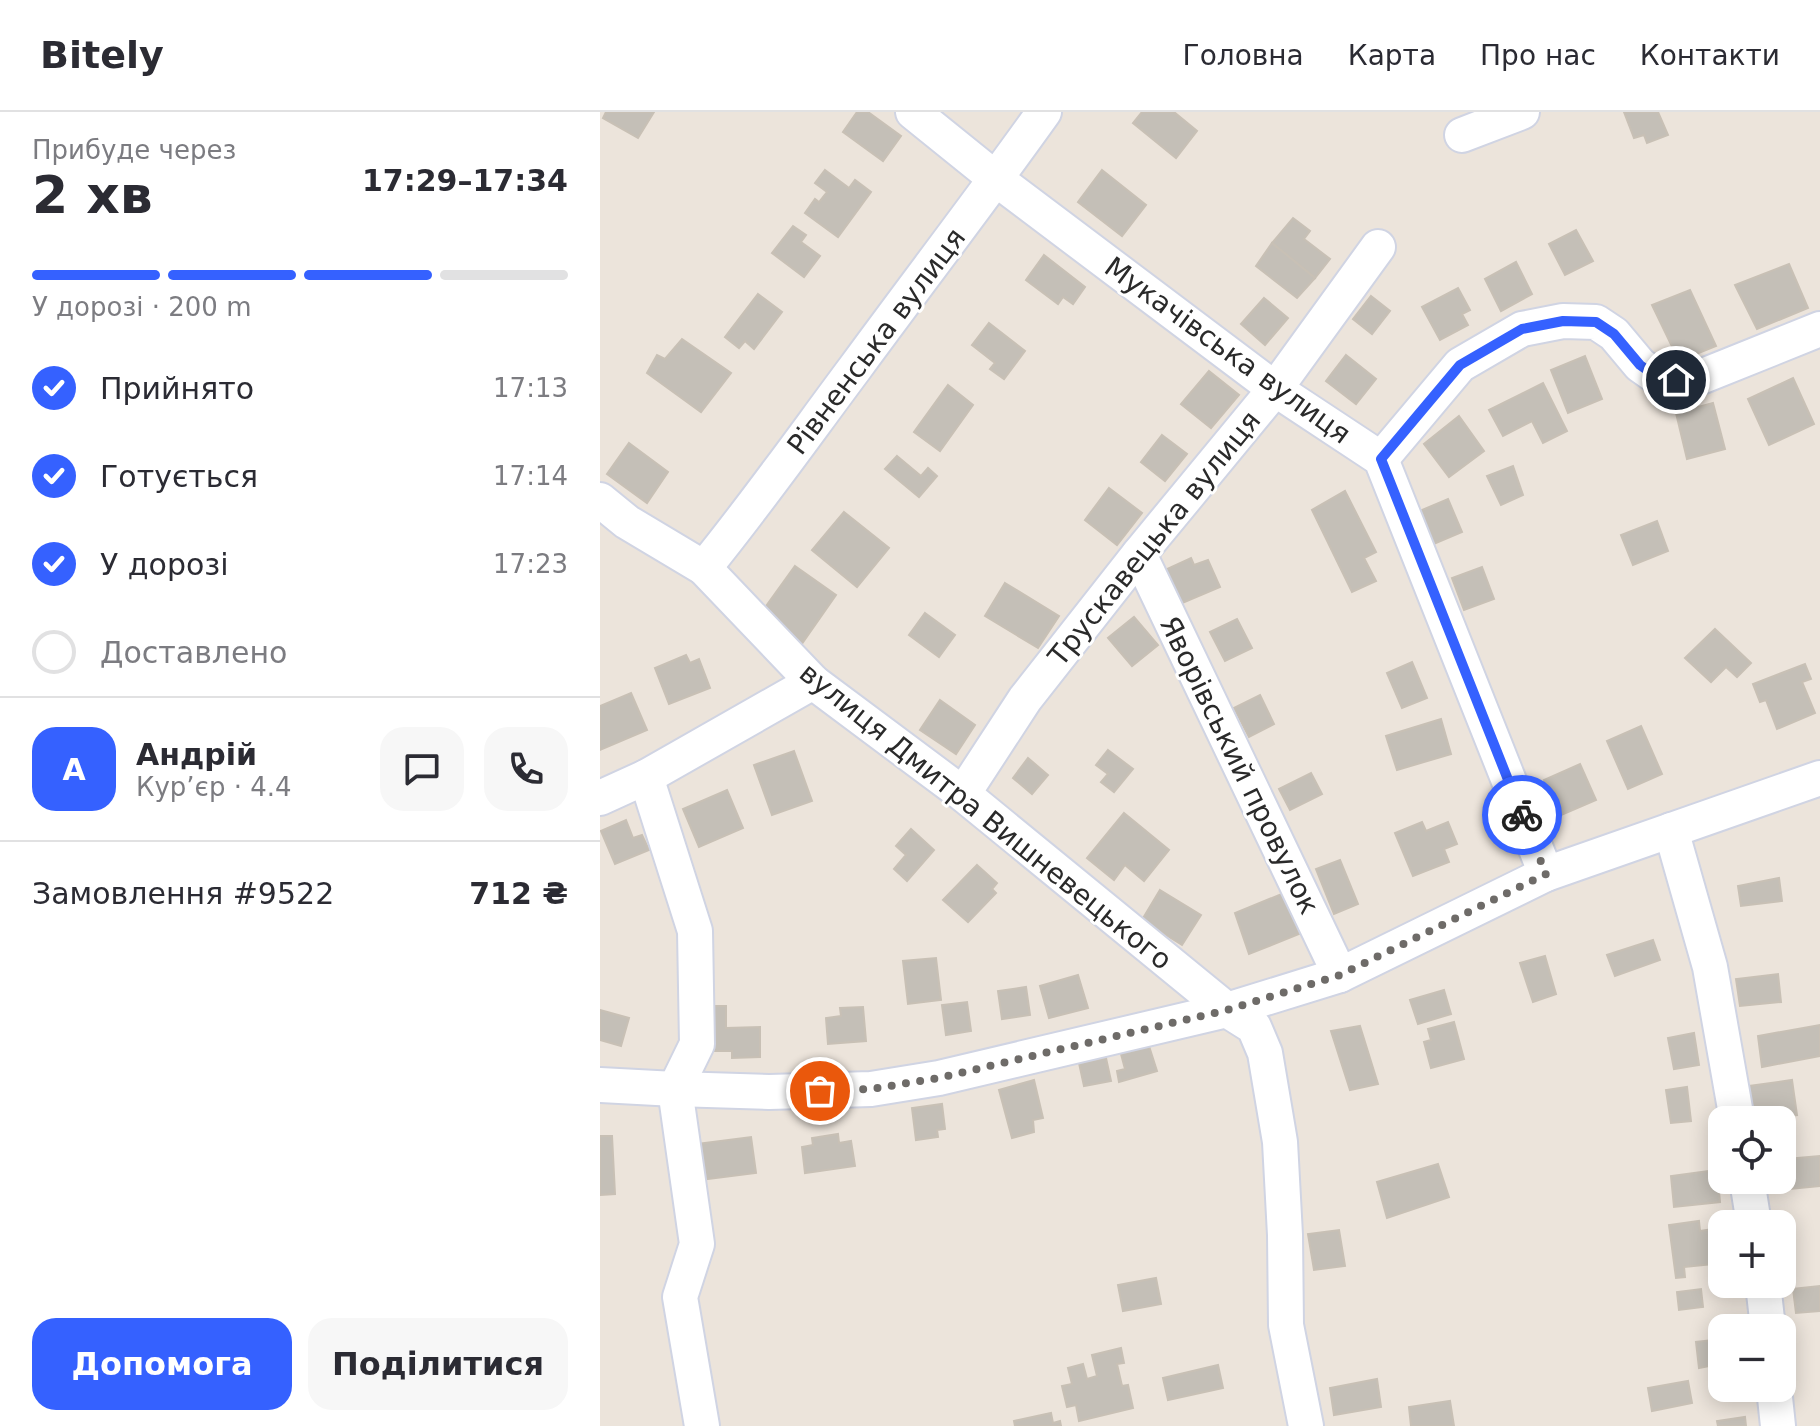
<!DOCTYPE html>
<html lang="uk">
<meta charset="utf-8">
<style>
body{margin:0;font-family:"DejaVu Sans",sans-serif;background:#f7f7f7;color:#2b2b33;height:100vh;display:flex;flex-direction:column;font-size:30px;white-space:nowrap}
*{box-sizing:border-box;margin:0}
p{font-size:26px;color:#7c7c81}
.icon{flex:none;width:44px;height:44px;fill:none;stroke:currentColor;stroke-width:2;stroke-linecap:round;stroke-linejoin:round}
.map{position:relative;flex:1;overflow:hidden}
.side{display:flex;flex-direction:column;background:#fff;width:600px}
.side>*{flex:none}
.tools{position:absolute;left:1108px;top:994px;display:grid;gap:16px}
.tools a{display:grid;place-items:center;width:88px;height:88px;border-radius:16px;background:#fff;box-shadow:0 4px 20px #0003;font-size:40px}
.pin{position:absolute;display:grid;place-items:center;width:68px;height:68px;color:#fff;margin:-34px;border:4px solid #fff;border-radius:50%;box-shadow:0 2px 8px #0007}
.courier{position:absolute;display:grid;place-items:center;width:80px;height:80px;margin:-40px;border:6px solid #3561ff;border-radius:50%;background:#fff;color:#222;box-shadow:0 2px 10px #0007}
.overview em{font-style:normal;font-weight:800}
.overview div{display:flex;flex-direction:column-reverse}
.overview{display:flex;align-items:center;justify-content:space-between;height:136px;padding:0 32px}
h1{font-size:52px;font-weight:800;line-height:60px}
.bar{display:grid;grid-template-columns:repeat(4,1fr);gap:12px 8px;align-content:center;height:96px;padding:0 32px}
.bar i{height:10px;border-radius:6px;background:#e1e1e2}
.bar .on{background:#3561ff}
.bar p{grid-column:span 4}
.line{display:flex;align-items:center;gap:20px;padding:0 32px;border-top:2px solid #e1e1e2}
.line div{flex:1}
.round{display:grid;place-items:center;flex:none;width:84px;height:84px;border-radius:24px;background:#f7f7f7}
ol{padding:0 32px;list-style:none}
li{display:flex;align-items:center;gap:24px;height:88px}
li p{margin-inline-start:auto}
li .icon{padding:8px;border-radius:50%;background:#3561ff;color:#fff;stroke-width:4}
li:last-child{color:#7c7c81}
li i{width:44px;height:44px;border:4px solid #e1e1e2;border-radius:50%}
.button{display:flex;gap:16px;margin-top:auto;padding:16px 32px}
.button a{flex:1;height:92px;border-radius:24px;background:#3561ff;color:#fff;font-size:32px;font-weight:800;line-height:92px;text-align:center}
.button a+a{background:#f7f7f7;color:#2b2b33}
header{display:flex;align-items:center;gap:48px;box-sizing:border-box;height:112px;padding:0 40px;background:#fff;border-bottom:2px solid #e1e1e2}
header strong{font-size:38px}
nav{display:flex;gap:44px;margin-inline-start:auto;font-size:28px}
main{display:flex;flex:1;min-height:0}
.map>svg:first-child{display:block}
.building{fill:#c4bfb7;stroke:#c8c0b5;stroke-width:2}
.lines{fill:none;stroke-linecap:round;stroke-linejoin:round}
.minor-casing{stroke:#d0d4e3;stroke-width:38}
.minor{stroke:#fff;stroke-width:34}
.done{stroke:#6e6b68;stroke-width:8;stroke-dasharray:0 14.4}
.route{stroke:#3561ff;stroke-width:10}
.labels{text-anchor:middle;stroke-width:6;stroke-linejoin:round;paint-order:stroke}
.street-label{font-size:28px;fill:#2a2a2a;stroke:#fff}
</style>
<header>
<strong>Bitely</strong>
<nav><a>Головна</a><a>Карта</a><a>Про нас</a><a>Контакти</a></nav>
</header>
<main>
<section class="side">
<div class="overview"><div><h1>2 хв</h1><p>Прибуде через</p></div><em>17:29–17:34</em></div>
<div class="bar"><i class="on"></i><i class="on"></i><i class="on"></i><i></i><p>У дорозі · 200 m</p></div>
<ol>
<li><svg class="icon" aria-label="check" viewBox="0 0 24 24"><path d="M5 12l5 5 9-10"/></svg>Прийнято<p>17:13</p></li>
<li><svg class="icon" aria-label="check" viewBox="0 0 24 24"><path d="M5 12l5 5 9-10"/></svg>Готується<p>17:14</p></li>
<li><svg class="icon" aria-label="check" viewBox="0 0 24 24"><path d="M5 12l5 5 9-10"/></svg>У дорозі<p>17:23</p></li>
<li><i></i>Доставлено</li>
</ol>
<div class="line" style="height:144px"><b class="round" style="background:#3561ff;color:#fff">А</b><div><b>Андрій</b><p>Кур’єр · 4.4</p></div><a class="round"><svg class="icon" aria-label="chat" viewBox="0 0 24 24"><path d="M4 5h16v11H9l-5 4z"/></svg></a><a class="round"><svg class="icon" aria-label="phone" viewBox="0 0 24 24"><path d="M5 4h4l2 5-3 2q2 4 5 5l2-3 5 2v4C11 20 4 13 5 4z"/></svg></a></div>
<div class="line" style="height:104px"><div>Замовлення #9522</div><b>712 ₴</b></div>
<div class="button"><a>Допомога</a><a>Поділитися</a></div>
</section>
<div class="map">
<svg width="1220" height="1314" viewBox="0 0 1220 1314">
<rect width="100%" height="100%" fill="#ece4db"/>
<g class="building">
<path d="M6,0h48l-16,26 -35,-20z"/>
<path d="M257,0h11l33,24 -18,25 -40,-29z"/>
<path d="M542,0h32l23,19 -21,27 -43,-35z"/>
<path d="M1024,0h34l10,23 -21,8 -3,-8 -10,3z"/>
<path d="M225,58l24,18 6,-8 16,12 -33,45 -33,-24 10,-14 4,3 8,-10 -12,-9z"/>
<path d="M502,58l44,35 -24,31 -44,-34z"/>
<path d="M693,106l17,13 -6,8 26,20 -15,19 -43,-35z"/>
<path d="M193,114l13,9 -5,7 19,14 -16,21 -32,-24z"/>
<path d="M976,118l17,31 -28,14 -16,-31z"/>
<path d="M672,131l43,35 -18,20 -41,-32z"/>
<path d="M444,143l41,32 -12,17 -10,-7 -5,7 -32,-24z"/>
<path d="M916,150l16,32 -31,17 -16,-32z"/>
<path d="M1189,152l19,44 -51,21 -22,-44z"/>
<path d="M858,176l12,22 -8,4 6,11 -28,15 -18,-33z"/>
<path d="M1090,178l26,56 -37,15 -27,-56z"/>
<path d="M158,182l24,18 -28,37 -9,-8 -6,7 -14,-11z"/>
<path d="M771,184l19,15 -18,23 -19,-15z"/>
<path d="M664,186l24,20 -23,27 -24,-21z"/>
<path d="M389,211l36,28 -21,28 -14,-10 5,-6 -23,-18z"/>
<path d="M82,227l49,34 -30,39 -54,-39 10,-18 8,4z"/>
<path d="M746,243l30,24 -20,25 -30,-23z"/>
<path d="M985,244l17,43 -34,14 -17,-43z"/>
<path d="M609,259l30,24 -28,33 -30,-24z"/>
<path d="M1193,266l21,46 -45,21 -21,-46z"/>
<path d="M943,271l24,48 -24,12 -11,-22 -29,15 -14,-26z"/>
<path d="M348,273l25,20 -33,46 -26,-19z"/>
<path d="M1113,291l12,46 -38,10 -11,-46z"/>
<path d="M859,304l25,35 -35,26 -25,-33z"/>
<path d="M562,323l25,19 -22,27 -24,-19z"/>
<path d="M29,331l39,29 -21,31 -40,-29z"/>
<path d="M297,344l24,20 7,-8 9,8 -18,21 -34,-28z"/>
<path d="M913,354l10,29 -22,10 -14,-29z"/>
<path d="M509,376l33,25 -25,32 -32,-25z"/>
<path d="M745,379l31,61 -12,6 12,23 -24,11 -40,-82z"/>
<path d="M848,387l14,33 -33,14 -14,-33z"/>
<path d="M244,400l45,36 -32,39 -45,-37z"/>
<path d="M1057,409l11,30 -35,14 -12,-30z"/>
<path d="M591,446l3,7 14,-5 12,27 -40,17 -15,-34z"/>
<path d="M195,454l41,29 -35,50 -42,-29z"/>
<path d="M882,455l12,32 -30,11 -12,-32z"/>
<path d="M405,471l54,33 -21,32 -53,-32z"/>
<path d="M325,501l30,22 -16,22 -30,-22z"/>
<path d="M534,505l24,28 -26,21 -24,-28z"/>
<path d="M637,507l15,29 -27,13 -15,-29z"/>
<path d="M1115,517l36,34 -14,14 -11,-10 -15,15 -26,-24z"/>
<path d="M86,543l4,8 9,-4 11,29 -41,16 -14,-36z"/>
<path d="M812,550l15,36 -25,10 -15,-35z"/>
<path d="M1205,552l6,15 -9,3 13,31 -38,16 -11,-29 -6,2 -7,-18z"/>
<path d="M31,581l16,37 -47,20v-44z"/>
<path d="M660,583l14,29 -25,13 -15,-29z"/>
<path d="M340,588l35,25 -19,29 -36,-24z"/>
<path d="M841,607l10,35 -54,16 -11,-34z"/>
<path d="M1041,614l21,48 -34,15 -21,-48z"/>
<path d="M508,638l25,19 -19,23 -13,-10 7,-8 -12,-9z"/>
<path d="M194,639l18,50 -40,14 -18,-50z"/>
<path d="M428,646l20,17 -16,19 -19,-16z"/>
<path d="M980,652l16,36 -37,16 -15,-36z"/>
<path d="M711,661l11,21 -32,16 -11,-21z"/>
<path d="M127,678l16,38 -44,19 -16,-38z"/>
<path d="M524,701l45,37 -25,31 -19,-16 -11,15 -27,-22z"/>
<path d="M26,708l7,18 9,-3 7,15 -34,14 -14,-33z"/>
<path d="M822,710l4,9 22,-9 9,22 -13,5 5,13 -36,14 -18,-43z"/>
<path d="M311,717l23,21 -27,31 -13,-12 12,-14 -10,-9z"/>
<path d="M740,748l18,44 -24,10 -18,-45z"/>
<path d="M377,753l20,18 -5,6 4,4 -28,29 -25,-22z"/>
<path d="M1179,766l3,23 -41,5 -3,-20z"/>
<path d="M560,778l41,25 -19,30 -40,-25z"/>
<path d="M684,781l15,41 -50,20 -14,-41z"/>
<path d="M1053,828l7,20 -45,16 -8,-21z"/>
<path d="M945,844l11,38 -23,8 -13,-39z"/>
<path d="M336,846l5,42 -33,4 -5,-43z"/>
<path d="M1178,862l3,28 -41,4 -4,-27z"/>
<path d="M478,863l10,33 -39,10 -9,-32z"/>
<path d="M426,875l4,28 -28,4 -4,-28z"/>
<path d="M844,878l7,24 -33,10 -8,-24z"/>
<path d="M367,890l4,29 -25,4 -4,-30z"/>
<path d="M112,894h14v22l34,-1v30l-28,1v-7h-28z"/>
<path d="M263,895l3,34 -38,3 -2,-26 15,-2 -1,-8z"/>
<path d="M0,898l29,8 -8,28 -21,-6z"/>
<path d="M854,910l10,37 -33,9 -7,-26 7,-2 -3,-11z"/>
<path d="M1220,913v31l-58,11 -4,-31z"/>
<path d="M760,914l18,58 -28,6 -19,-59z"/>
<path d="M1094,921l5,32 -25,4 -6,-31z"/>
<path d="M549,934l8,25 -38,11 -2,-11 8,-2 -4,-15z"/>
<path d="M506,946l5,23 -27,5 -5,-23z"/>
<path d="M434,968l9,38 -10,2 1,12 -22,6 -13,-48z"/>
<path d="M1192,968l5,35 -45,5 -4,-34z"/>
<path d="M1087,975l4,34 -20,2 -5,-33z"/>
<path d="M342,992l3,25 -8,1 1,7 -22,3 -4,-32z"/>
<path d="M238,1022l1,9 12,-2 4,25 -50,7 -3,-26 11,-2 -1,-7z"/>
<path d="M0,1024h12l3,58 -15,1z"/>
<path d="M151,1025l5,36 -55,7 -5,-36z"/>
<path d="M1220,1044v30l-30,3 -3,-30z"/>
<path d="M838,1052l11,33 -62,21 -10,-36z"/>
<path d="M1117,1058l3,32 -46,5 -3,-31z"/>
<path d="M1099,1109l1,10 20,-3 2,35 -38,4 1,10 -9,1 -7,-53z"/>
<path d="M739,1118l6,36 -31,4 -6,-36z"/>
<path d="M556,1166l5,26 -38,7 -5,-26z"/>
<path d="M1220,1174v25l-24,2 -3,-24z"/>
<path d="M1101,1177l2,18 -24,3 -2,-18z"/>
<path d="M1122,1227v31l-13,2v-6l-10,2 -3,-26z"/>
<path d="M521,1236l3,15 -7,1 5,22 6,-1 5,23 -54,13 -3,-16 -9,2 -5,-21 10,-2 -4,-16 15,-4 4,15 10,-3 -5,-21z"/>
<path d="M618,1253l5,23 -55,12 -5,-22z"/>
<path d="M777,1267l4,28 -47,8 -4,-27z"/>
<path d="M1088,1269l4,22 -40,8 -4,-23z"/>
<path d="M850,1289l4,25h-43l-2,-19z"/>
<path d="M451,1301l2,10 7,-2 1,5h-46l-1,-5z"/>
<path d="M1145,1305l1,9h-28l-1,-5z"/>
</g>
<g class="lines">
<defs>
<g id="minor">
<path d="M313,0l83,67 279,210 106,70 165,415"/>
<path d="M862,23l60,-23"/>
<path d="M781,347l79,-94 62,-36 41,-8 33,1 18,12 26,31 17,12 19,3 27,-4 117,-47"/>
<path d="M0,388l27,22 77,46 109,114 150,112 264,216 27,17 11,26 15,89 5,93 1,90 20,101"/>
<path d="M539,442l201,421"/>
<path d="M104,456c53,-65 101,-133 151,-200 63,-86 127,-169 189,-256"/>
<path d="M46,665l49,154 2,113 -22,45 22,155 -17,53 22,129"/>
<path d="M363,682l62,-95 114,-145 136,-165 103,-142"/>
<path d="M0,686l46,-21 167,-95"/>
<path d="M1071,718l39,137 27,153"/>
<path d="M0,973l75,4 94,3 102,-3 68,-11 288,-68 113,-35 206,-101 274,-96"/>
<path d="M1147,1068l7,44"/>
<path d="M1163,1172l5,44"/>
<path d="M1174,1276l4,38"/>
</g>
</defs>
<use href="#minor" class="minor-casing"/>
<use href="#minor" class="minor"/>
</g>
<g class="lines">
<path class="done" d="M220,979l51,-2 68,-11 288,-68 113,-35 206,-101 -24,-59"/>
<path class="route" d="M922,703l-141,-356 79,-94 62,-36 41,-8 33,1 18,12 26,31 17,12 19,3"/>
</g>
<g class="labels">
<g class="street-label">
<text transform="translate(276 229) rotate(-53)" y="10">Рівненська вулиця</text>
<text transform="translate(628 238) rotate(36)" y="10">Мукачівська вулиця</text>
<text transform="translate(554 426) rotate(-51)" y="10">Трускавецька вулиця</text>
<text transform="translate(640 653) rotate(64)" y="10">Яворівський провулок</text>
<text transform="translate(386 704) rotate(39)" y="10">вулиця Дмитра Вишневецького</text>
</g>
</g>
</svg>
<div class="tools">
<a><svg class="icon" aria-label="locate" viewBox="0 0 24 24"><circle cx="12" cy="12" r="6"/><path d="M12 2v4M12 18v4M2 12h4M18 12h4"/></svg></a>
<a>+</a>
<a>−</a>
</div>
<div class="pin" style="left:220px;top:979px;background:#ea580c"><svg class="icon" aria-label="bag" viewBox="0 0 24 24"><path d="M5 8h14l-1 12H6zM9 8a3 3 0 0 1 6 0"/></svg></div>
<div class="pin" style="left:1076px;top:268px;background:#1f2937"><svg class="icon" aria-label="home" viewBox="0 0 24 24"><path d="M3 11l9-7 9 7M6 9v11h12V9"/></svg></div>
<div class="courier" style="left:922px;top:703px"><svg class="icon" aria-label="bike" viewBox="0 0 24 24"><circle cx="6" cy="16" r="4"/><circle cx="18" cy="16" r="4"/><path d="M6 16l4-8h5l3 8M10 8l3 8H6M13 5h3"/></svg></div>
</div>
</main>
